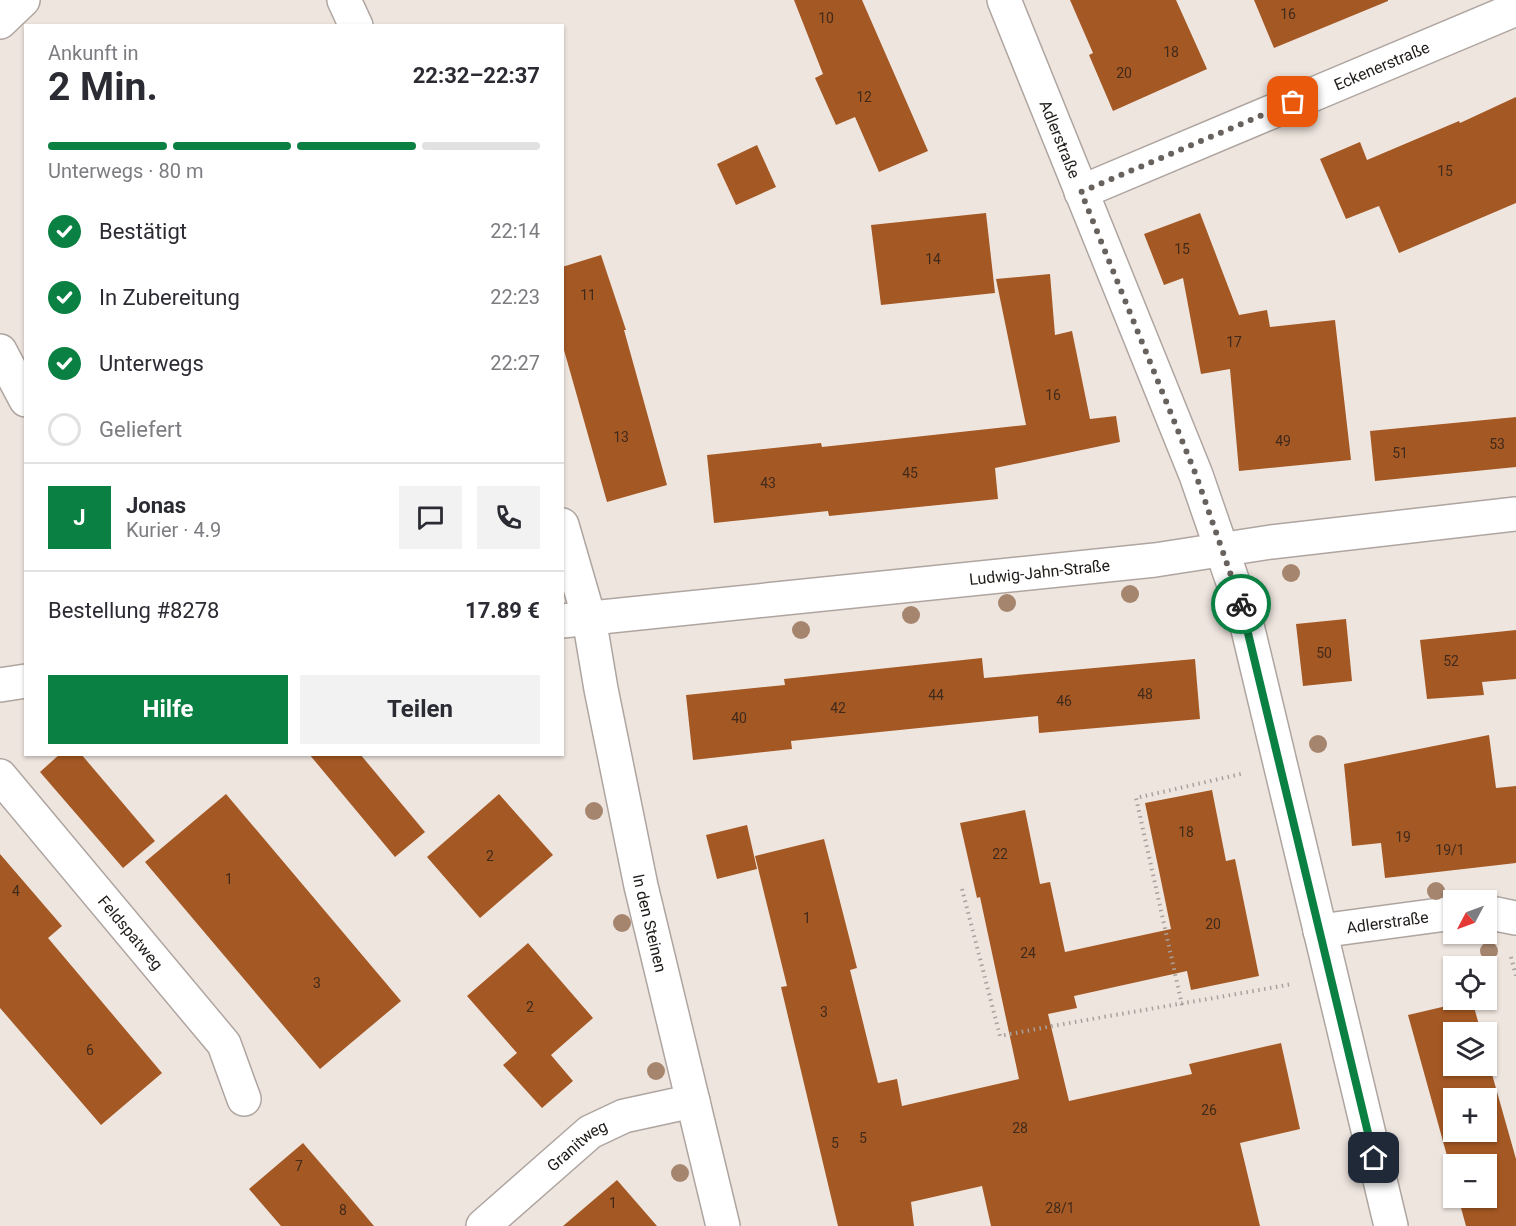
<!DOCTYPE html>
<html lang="de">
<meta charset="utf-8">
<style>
body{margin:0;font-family:Roboto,sans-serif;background:#f2f2f3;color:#2b2b33;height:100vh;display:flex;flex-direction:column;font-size:22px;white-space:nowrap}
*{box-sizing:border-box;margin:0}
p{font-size:20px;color:#7c7c81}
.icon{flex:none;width:33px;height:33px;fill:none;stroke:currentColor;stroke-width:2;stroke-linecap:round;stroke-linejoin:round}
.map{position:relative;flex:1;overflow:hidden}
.panel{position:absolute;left:24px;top:24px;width:540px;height:732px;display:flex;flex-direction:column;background:#fff;border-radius:0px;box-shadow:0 2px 4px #0004}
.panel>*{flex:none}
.needle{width:39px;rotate:229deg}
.buttons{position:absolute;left:1443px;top:890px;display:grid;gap:12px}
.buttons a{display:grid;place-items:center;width:54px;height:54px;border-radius:0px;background:#fff;box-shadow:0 2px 4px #0004;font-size:30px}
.pin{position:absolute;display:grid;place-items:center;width:51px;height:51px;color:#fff;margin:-26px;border-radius:12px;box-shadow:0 3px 9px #0006}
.courier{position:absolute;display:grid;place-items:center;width:60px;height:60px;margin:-30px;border:4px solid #0b8043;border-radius:50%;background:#fff;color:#222;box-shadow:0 2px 8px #0007}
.head em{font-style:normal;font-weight:700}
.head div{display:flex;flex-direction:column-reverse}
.head{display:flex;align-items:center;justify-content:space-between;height:102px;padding:0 24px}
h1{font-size:39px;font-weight:700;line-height:45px}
.bar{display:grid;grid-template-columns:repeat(4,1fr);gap:9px 6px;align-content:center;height:72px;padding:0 24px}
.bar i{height:8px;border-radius:4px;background:#e1e1e2}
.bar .selected{background:#0b8043}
.bar p{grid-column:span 4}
.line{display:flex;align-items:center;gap:15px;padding:0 24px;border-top:2px solid #e1e1e2}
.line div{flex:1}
.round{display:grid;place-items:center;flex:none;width:63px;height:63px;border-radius:0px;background:#f2f2f3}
ol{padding:0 24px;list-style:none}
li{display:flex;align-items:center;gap:18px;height:66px}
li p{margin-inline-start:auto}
li .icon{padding:6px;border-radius:50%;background:#0b8043;color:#fff;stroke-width:4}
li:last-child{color:#7c7c81}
li i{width:33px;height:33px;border:3px solid #e1e1e2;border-radius:50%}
.action{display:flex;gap:12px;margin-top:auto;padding:12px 24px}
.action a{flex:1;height:69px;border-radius:0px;background:#0b8043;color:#fff;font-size:24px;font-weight:700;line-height:69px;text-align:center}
.action a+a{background:#f2f2f3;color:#2b2b33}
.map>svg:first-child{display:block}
.building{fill:#a45823;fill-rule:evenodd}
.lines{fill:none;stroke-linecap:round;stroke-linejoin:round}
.minor-casing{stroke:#afa5a0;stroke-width:36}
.path{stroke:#a9a19d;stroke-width:4;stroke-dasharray:1.5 4.5;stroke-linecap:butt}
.minor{stroke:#fff;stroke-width:33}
.tree{fill:#a6856e}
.done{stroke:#68625e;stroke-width:6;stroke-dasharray:0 10.8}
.route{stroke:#0b8043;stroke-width:8}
.labels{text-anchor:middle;stroke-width:4.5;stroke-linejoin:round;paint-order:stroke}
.number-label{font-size:14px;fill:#402a1c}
.street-label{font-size:16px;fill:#1f1b19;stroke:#fff}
</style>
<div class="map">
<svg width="1516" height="1226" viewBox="0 0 1516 1226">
<rect width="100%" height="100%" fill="#efe5df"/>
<g class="building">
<path d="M794,0h68l66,151 -49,21 -24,-55 -19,8 -21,-47 8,-4z"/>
<path d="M1070,0h106l31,69 -94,42 -24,-56 4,-2z"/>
<path d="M1254,0h134v1l-114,47z"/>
<path d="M1516,97v106l-117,50 -20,-47 -33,13 -26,-60 40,-17 7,18 92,-39 1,2z"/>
<path d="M757,145l19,42 -40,18 -19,-41z"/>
<path d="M986,213l9,80 -114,12 -10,-80z"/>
<path d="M1200,213l39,102 28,-5 3,17 65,-7 16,140 -112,11 -9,-102 -29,5 -18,-96 -19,7 -20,-51z"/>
<path d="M601,255l25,75h-2l43,155 -60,17 -45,-159v-76z"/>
<path d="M1050,274l5,61 17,-4 18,88 26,-3 4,26 -125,26 3,31 -169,17 -1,-5 -114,12 -7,-68 114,-12 1,4 204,-22 -30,-146z"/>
<path d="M1516,417v50l-141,14 -5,-50z"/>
<path d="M1346,619l6,62 -49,5 -7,-62z"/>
<path d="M1516,630v49l-34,3 2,13 -57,4 -7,-59z"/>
<path d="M982,658l2,20 211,-19 5,60 -161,14 -1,-17 -247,25 1,8 -99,11 -7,-65 99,-10 -1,-6z"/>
<path d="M1489,735l7,53 20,-2v77l-131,15 -4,-35 -29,3 -8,-82z"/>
<path d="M60,754h21l74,87 -32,27 -83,-96z"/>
<path d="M309,754h51l65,78 -30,25z"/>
<path d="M1212,790l14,71 9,-2 24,117 -68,14 -4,-19 -113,25 3,12 -29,6 21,87 123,-27 -3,-10 92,-21 19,86 -60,14 20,83h-269l-9,-40 -71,16 3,24h-76l-57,-239 6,-1 -32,-130 69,-17 33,129 -7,2 28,113 19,-4 5,27 117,-27 -39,-182 -3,1 -17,-75 65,-13 15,74 10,-2 15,70 106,-23 -26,-126z"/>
<path d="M226,794l175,207 -81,68 -175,-207z"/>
<path d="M499,794l54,61 -73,63 -53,-61z"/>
<path d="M747,825l10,44 -40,10 -11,-44z"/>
<path d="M0,854l62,72 -14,12 114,135 -61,52 -101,-117z"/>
<path d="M528,943l65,75 -42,37 22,26 -31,27 -39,-43 14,-12 -50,-57z"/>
<path d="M1472,1000l9,32h-27v33h32v-12l30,106v67h-50l-8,-29h28v-33h-32v17l-46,-166zM1454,1098h32v33h-32z"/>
<path d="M303,1143l43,50 28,33h-93l-32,-37z"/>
<path d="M617,1180l40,46h-94z"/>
</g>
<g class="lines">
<defs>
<g id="minor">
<path d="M344,0l12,26"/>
<path id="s1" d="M1004,0l192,475 49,142 146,609"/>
<path d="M0,22l23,-22"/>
<path id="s2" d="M1081,192l435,-183"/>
<path d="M0,351l26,49"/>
<path id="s3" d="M562,525l27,93 12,71 40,197 82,340"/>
<path id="s4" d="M562,621l593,-61 116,-18 245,-28"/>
<path d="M0,685l26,-4"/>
<path id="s5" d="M0,776l224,268 20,55"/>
<path d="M1486,912l30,6"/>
<path id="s6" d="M1320,931l134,-18"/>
<path id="s7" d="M483,1226l107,-94 34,-16 69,-15"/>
</g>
</defs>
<use href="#minor" class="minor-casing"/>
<g class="path">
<path d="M962,889l38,147c97,-19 195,-34 292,-52"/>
<path d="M1511,957l5,19"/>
<path d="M1182,1005l-46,-207 105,-24"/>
</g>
<use href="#minor" class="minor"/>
</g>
<g class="tree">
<circle cx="1291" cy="573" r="9"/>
<circle cx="1130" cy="594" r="9"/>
<circle cx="1007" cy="603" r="9"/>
<circle cx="911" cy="615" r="9"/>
<circle cx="801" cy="630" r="9"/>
<circle cx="1318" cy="744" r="9"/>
<circle cx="594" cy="811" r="9"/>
<circle cx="1436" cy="891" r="9"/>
<circle cx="622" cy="923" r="9"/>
<circle cx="1489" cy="951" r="9"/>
<circle cx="656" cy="1071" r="9"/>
<circle cx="680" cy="1173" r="9"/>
</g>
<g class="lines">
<path class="done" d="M1241,604l-45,-129 -115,-283 212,-90"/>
<path class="route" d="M1241,604l133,554"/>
</g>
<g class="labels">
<g class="number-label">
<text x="1288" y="19">16</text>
<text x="826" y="23">10</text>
<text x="1171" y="57">18</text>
<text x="1124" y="78">20</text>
<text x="864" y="102">12</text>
<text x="1445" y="176">15</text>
<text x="1182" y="254">15</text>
<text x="933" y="264">14</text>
<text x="588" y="300">11</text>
<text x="1234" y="347">17</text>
<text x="1053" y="400">16</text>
<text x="621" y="442">13</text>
<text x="1283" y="446">49</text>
<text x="1497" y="449">53</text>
<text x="1400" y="458">51</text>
<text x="910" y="478">45</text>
<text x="768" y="488">43</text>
<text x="1324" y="658">50</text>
<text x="1451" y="666">52</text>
<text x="1145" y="699">48</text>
<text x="936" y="700">44</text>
<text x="1064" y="706">46</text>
<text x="838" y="713">42</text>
<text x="739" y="723">40</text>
<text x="1186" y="837">18</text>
<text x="1403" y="842">19</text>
<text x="1450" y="855">19/1</text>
<text x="1000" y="859">22</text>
<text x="490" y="861">2</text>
<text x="229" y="884">1</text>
<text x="16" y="896">4</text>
<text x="807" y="923">1</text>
<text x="1213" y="929">20</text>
<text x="1028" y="958">24</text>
<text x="317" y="988">3</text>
<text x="530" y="1012">2</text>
<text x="824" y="1017">3</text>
<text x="90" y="1055">6</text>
<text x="1209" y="1115">26</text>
<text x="1020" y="1133">28</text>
<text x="863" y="1143">5</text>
<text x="835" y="1148">5</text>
<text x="299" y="1171">7</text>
<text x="613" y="1208">1</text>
<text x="1060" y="1213">28/1</text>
<text x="343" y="1215">8</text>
</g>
<g class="street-label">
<text dy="6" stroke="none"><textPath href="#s2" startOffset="326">Eckenerstraße</textPath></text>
<text dy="6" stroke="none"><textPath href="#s1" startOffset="150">Adlerstraße</textPath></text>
<text dy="6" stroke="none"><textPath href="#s4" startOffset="480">Ludwig-Jahn-Straße</textPath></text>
<text dy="6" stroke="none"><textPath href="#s6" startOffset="68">Adlerstraße</textPath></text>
<text dy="6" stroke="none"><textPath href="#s3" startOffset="408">In den Steinen</textPath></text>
<text dy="6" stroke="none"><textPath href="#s5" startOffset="204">Feldspatweg</textPath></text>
<text dy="6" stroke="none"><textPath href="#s7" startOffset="124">Granitweg</textPath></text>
</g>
</g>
</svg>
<div class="buttons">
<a><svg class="needle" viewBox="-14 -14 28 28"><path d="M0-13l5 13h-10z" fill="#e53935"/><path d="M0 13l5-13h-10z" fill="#7c7c81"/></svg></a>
<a><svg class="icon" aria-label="locate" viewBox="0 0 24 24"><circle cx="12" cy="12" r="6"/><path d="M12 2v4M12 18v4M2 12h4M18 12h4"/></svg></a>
<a><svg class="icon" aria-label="layers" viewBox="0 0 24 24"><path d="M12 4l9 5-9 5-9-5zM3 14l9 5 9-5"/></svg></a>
<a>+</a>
<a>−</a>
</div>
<div class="pin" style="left:1293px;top:102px;background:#ea580c"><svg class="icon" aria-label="bag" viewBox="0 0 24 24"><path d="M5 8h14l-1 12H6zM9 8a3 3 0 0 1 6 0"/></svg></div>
<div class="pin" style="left:1374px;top:1158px;background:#1f2937"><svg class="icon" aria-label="home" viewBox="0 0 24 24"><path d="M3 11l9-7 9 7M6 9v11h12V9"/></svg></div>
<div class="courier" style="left:1241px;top:604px"><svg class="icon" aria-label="bike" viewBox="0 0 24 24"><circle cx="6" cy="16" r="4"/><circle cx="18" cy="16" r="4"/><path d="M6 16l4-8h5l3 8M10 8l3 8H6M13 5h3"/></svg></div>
<section class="panel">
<div class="head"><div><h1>2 Min.</h1><p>Ankunft in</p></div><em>22:32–22:37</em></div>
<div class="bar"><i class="selected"></i><i class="selected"></i><i class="selected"></i><i></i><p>Unterwegs · 80 m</p></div>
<ol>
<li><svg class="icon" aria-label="check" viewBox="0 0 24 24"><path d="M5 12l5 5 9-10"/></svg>Bestätigt<p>22:14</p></li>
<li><svg class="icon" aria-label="check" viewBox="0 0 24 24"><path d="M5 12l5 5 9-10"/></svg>In Zubereitung<p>22:23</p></li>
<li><svg class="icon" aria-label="check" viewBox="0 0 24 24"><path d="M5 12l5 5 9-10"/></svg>Unterwegs<p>22:27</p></li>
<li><i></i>Geliefert</li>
</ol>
<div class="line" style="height:108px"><b class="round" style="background:#0b8043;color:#fff">J</b><div><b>Jonas</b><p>Kurier · 4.9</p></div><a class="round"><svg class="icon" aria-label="chat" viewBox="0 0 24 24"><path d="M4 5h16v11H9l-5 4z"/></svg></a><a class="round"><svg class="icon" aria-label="phone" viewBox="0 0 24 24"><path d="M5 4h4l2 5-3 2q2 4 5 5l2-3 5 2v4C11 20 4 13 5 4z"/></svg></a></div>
<div class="line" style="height:78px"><div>Bestellung #8278</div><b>17.89 €</b></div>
<div class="action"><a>Hilfe</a><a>Teilen</a></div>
</section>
</div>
